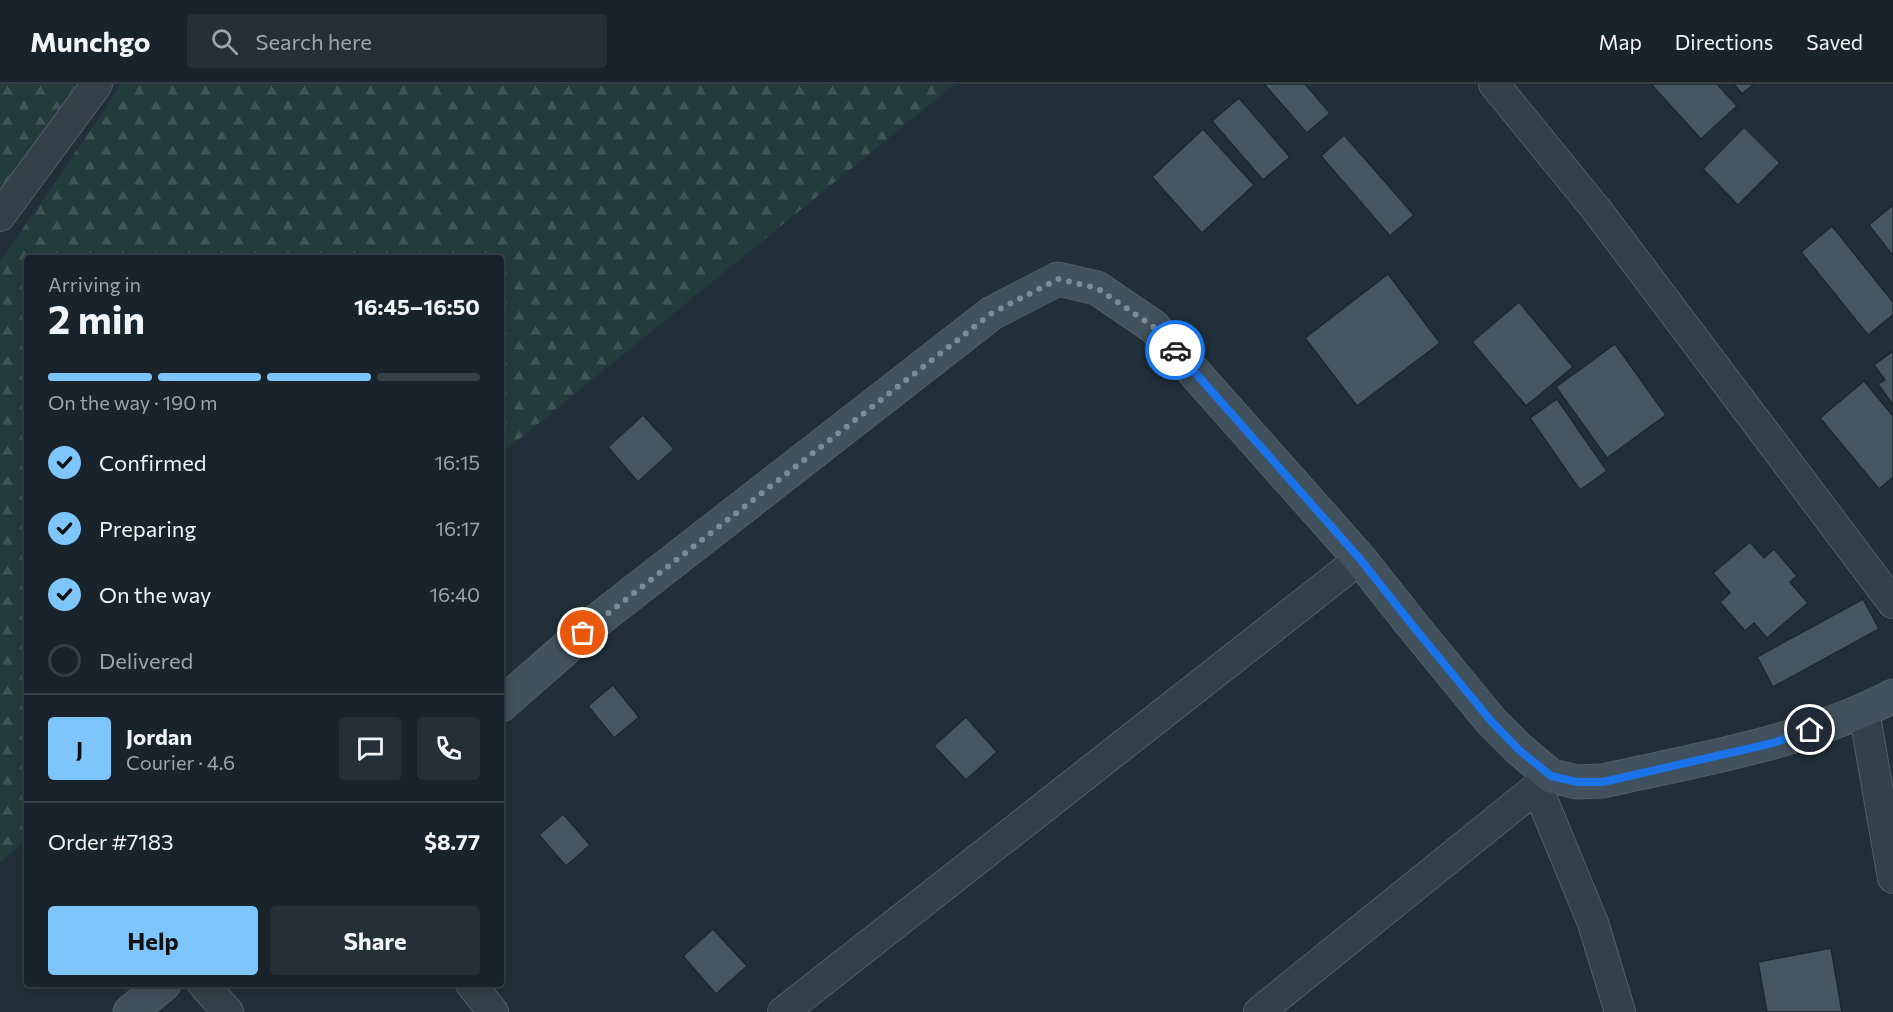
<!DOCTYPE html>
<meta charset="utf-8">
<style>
body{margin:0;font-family:Commissioner,sans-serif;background:#252f37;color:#f1f3f6;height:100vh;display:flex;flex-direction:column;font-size:22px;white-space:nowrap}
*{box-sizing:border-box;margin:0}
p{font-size:20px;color:#9fa4a9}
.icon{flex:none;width:33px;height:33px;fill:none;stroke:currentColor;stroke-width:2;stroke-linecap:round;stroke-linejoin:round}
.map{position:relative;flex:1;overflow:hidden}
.details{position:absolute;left:24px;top:171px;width:480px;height:732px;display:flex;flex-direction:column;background:#18232b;border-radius:6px;box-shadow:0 3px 15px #0003,0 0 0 2px #364047}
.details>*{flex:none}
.pin{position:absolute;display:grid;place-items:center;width:51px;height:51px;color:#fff;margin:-26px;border:3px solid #fff;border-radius:50%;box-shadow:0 2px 6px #0007}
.courier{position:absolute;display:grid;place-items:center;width:60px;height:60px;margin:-30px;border:4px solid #1a73e8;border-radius:50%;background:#fff;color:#222;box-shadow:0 2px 8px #0007}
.headline em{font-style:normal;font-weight:700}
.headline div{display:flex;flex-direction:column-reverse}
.headline{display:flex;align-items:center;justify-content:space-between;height:102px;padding:0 24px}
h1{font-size:39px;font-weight:700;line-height:45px}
.bar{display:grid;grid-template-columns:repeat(4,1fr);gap:9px 6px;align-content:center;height:72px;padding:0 24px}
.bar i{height:8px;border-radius:4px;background:#364047}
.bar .active{background:#7ec5fc}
.bar p{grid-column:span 4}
.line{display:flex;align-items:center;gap:15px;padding:0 24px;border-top:2px solid #364047}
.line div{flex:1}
.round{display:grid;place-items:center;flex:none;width:63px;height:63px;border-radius:6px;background:#252f37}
ol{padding:0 24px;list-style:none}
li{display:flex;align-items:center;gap:18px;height:66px}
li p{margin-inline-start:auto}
li .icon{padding:6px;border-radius:50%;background:#7ec5fc;color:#111;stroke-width:4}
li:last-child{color:#9fa4a9}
li i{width:33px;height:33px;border:3px solid #364047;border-radius:50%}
.primary-button{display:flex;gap:12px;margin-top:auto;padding:12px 24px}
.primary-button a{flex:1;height:69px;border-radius:6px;background:#7ec5fc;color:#111;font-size:24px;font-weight:700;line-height:69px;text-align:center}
.primary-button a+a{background:#252f37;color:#f1f3f6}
header{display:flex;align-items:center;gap:36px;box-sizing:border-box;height:84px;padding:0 30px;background:#18232b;border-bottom:2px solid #364047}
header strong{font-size:28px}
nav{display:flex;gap:33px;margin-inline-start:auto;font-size:21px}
.search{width:420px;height:54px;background:#252f37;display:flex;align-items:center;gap:15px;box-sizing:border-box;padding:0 21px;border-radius:6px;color:#9fa4a9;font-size:22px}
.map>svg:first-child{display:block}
.forest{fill:url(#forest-firs)}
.building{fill:#465763;stroke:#1b2830;stroke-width:1.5}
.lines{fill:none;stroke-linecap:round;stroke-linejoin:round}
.street-casing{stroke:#515f67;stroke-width:32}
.secondary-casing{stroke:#515f67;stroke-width:35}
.street{stroke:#34414a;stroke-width:30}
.secondary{stroke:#41515d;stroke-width:33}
.done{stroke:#7c8b95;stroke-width:6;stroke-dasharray:0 10.8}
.route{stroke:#1a73e8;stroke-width:8}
</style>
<header>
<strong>Munchgo</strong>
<div class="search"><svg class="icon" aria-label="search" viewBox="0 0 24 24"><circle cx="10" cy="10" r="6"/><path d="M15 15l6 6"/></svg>Search here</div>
<nav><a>Map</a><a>Directions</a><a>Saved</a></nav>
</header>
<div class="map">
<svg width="1893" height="928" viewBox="0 0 1893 928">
<defs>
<pattern id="forest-firs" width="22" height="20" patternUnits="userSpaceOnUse" patternTransform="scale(1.5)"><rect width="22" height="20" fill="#233c3a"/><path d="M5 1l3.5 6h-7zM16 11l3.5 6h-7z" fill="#405655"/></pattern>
</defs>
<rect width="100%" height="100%" fill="#202f39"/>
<g class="forest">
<path d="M0,0h76l-76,111z"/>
<path d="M120,0h835l-454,370v-196h-474v582l-27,22v-600l112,-163z"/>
</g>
<g class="building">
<path d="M1264,0h41l25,29 -23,20z"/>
<path d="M1651,0h66l20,22 -36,33z"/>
<path d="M1734,0h20l-12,10z"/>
<path d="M1239,14l51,59 -27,23 -51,-59z"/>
<path d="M1744,43l36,36 -42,42 -35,-36z"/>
<path d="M1203,45l51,56 -52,48 -50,-56z"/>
<path d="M1344,51l70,80 -24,21 -69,-80z"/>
<path d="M1893,121v51l-24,-31z"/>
<path d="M1832,142l61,76v13l-25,20 -67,-83z"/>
<path d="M1388,190l52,69 -83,63 -52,-68z"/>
<path d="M1519,218l54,65 -47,39 -54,-64z"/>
<path d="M1615,260l51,71 -59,43 -51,-71z"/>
<path d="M1893,267v54l-15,-21 7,-4 -11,-15z"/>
<path d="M1864,297l29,35v61l-14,12 -59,-71z"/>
<path d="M1557,315l50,72 -27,19 -50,-72z"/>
<path d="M643,331l31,34 -36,33 -30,-35z"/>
<path d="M1750,458l14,16 10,-9 23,27 -7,6 18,21 -41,35 -13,-15 -9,8 -25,-29 10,-9 -17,-20z"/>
<path d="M1863,515l16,30 -106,58 -16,-30z"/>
<path d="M613,601l26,32 -25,21 -26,-32z"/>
<path d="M966,633l31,35 -31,28 -32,-34z"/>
<path d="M563,730l27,31 -24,21 -27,-31z"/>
<path d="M713,845l34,37 -31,28 -33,-38z"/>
<path d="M1831,864l11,64h-75l-9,-50z"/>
</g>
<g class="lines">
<defs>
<g id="street">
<path d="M1494,0l102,125 297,394"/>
<path d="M0,132l97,-132"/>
<path d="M1864,627l29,167"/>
<path d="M1537,703l56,136 27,89"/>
<path d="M203,900l25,28"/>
<path d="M471,900l22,28"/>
<path d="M783,928l577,-453"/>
<path d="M1259,928l292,-236"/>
</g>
<g id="secondary">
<path d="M501,621l98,-86 393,-306 66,-34 39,9 57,39 206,232 53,67 78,95 28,28 32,27 26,6 26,-1c98,-22 200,-38 290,-85"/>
<path d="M130,928l34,-28"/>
</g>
</defs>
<use href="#street" class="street-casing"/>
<use href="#secondary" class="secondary-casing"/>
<use href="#street" class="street"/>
<use href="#secondary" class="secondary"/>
</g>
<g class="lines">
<path class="done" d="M583,549l409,-320 66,-34 39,9 57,39 21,23"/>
<path class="route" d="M1175,266l185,209 53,67 78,95 28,29 32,26 26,6h26l170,-39 37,-13"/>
</g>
</svg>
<div class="pin" style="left:583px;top:549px;background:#ea580c"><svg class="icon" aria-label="bag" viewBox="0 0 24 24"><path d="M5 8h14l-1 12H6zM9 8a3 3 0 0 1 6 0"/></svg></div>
<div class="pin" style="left:1810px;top:646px;background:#1f2937"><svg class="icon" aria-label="home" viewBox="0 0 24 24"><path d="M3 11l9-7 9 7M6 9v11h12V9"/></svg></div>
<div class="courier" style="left:1175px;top:266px"><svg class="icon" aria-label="car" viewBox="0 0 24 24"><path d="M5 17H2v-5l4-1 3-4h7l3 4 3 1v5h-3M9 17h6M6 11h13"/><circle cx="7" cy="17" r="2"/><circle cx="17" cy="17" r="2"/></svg></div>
<section class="details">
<div class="headline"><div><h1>2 min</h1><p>Arriving in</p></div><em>16:45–16:50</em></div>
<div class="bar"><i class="active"></i><i class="active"></i><i class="active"></i><i></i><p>On the way · 190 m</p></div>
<ol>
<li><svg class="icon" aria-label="check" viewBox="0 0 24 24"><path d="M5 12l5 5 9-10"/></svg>Confirmed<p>16:15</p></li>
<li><svg class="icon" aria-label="check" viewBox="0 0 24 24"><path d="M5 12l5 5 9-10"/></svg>Preparing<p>16:17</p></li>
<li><svg class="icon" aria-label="check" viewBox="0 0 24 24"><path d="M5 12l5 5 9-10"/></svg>On the way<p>16:40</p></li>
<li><i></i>Delivered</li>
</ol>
<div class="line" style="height:108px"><b class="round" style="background:#7ec5fc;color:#111">J</b><div><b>Jordan</b><p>Courier · 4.6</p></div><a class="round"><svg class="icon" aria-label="chat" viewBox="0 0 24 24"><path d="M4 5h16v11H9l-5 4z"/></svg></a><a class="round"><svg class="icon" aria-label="phone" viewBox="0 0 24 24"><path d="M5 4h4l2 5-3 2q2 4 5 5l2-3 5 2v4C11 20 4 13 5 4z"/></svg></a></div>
<div class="line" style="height:78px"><div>Order #7183</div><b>$8.77</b></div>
<div class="primary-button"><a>Help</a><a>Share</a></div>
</section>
</div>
